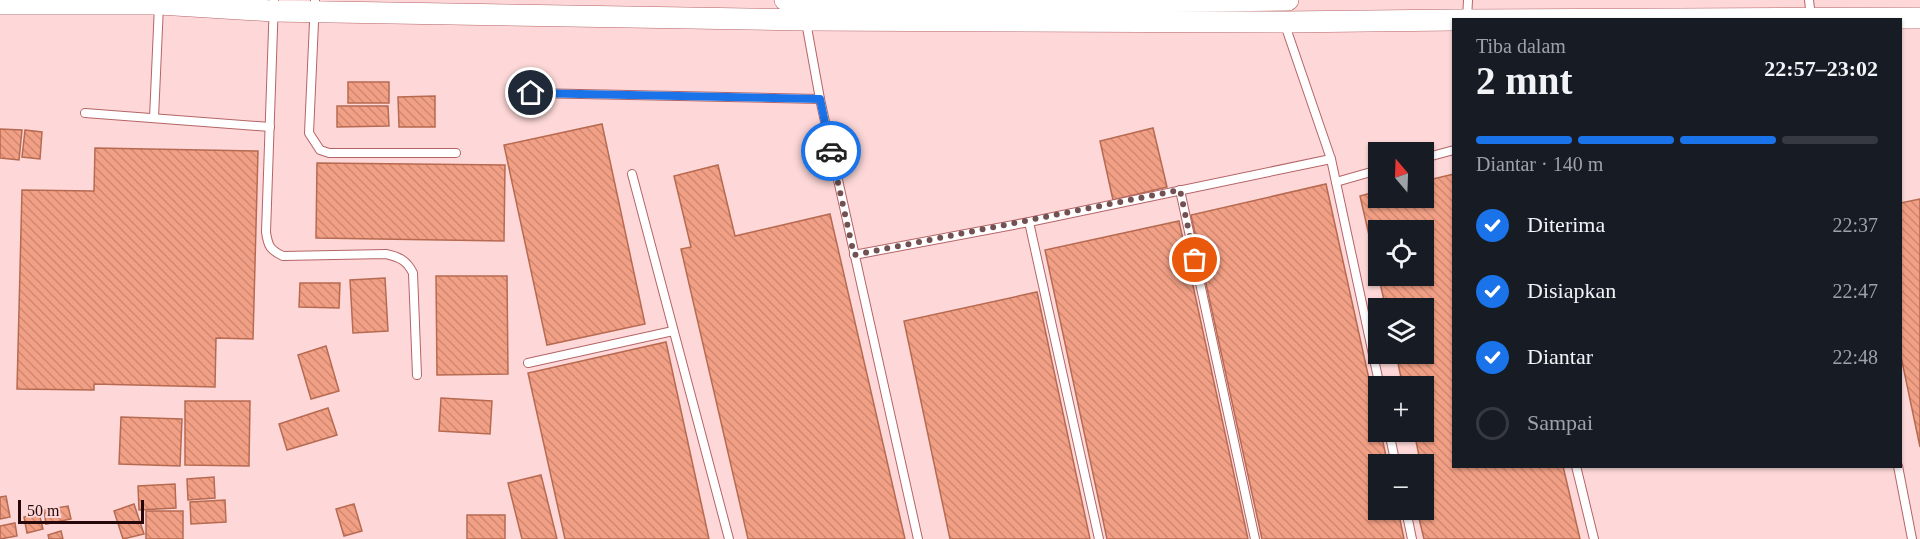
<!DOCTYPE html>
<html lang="id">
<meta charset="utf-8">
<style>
body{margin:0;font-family:Georgia,serif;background:#242831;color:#f1f3f6;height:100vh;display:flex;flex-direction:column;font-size:22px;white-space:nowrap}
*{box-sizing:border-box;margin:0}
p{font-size:20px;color:#9ea1a6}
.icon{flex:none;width:33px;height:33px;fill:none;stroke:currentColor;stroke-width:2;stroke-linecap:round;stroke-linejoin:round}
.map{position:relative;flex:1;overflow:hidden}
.drawer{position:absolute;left:1452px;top:18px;width:450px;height:450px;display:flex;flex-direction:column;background:#171b24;border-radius:0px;box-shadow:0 2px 4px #0004}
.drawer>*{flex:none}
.needle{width:39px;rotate:341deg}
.tools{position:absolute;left:1368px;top:142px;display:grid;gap:12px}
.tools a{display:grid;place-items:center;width:66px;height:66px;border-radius:0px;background:#171b24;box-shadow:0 2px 4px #0004;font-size:30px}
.scale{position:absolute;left:18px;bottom:15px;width:126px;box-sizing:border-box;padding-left:6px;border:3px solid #27080a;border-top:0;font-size:16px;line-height:21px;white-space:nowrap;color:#27080a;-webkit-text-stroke:4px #fed8d8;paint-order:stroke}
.pin{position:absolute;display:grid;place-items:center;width:51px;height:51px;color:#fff;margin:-26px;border:3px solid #fff;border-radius:50%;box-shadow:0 2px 6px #0007}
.courier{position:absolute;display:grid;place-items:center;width:60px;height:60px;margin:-30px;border:4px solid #1a73e8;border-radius:50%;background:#fff;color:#222;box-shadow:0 2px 8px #0007}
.overview em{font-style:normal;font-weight:800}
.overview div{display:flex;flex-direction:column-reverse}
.overview{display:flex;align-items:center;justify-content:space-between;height:102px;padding:0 24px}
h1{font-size:39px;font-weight:800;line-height:45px}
.bar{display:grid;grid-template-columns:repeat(4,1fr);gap:9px 6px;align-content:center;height:72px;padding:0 24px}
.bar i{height:8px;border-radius:4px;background:#363941}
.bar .current{background:#1a73e8}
.bar p{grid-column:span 4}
ol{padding:0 24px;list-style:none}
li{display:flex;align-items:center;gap:18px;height:66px}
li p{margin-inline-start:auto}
li .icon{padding:6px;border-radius:50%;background:#1a73e8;color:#fff;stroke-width:4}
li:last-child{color:#9ea1a6}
li i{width:33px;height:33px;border:3px solid #363941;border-radius:50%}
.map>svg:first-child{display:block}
.building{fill:url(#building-back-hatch);stroke:#b66a51;stroke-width:1.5;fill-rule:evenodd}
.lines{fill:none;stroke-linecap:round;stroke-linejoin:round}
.service-casing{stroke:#b56466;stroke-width:10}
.tertiary-casing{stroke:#b56466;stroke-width:22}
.service{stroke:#fff;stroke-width:8}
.tertiary{stroke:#fff;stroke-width:21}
.done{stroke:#725152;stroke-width:6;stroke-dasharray:0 10.8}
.route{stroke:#1a73e8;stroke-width:8}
</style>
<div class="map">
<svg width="1920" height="539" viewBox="0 0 1920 539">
<defs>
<pattern id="building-back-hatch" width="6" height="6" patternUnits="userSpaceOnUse" patternTransform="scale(1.5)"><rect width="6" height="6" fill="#f2a085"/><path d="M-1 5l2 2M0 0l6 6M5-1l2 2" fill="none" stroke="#d08872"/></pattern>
</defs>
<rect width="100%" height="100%" fill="#fed8d8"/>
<g class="building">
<rect x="348" y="82" width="41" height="21"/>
<path d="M435,96v31h-36l-1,-30z"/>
<path d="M337,106h51l1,20 -52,1z"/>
<path d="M602,124l43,200 -98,21 -43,-200z"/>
<path d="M1153,128l14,59 -54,13 -13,-59z"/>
<path d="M0,129l22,1 -3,30 -19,-2z"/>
<path d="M25,130l17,2 -2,27 -18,-2z"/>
<path d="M95,148l163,3 -5,188 -37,-1 -1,49 -121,-3v6l-77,-1 5,-199 72,1z"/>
<path d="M317,163l188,2 -1,76 -188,-3z"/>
<path d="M718,165l17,71 95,-22 75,325h-157l-67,-290 10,-2 -17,-71z"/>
<path d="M1454,174v292h109l17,73h-156l-7,-29h7v-45h-3l-7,-33h10v-45h-21l-7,-33h28v-45h-38l-26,-113 18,-5v7h46v-17zM1378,231h46v45h-46z"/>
<path d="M1326,184l62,281h-10v45h20l6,29h-142l-71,-324z"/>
<path d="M1920,199v248l-20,-95v-149z"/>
<path d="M1179,221l69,318h-141l-62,-289z"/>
<path d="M436,276h71l1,98 -71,1z"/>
<path d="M385,278l3,53 -35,2 -3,-53z"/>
<path d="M300,283h40l-1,25 -40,-1z"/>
<path d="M1037,292l53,247h-140l-46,-218z"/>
<path d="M666,342l43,197h-144l-37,-166z"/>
<path d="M326,346l13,45 -28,8 -13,-44z"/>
<path d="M441,398l51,3 -2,33 -51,-3z"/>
<path d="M185,401h65l-1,65 -64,-1z"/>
<path d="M328,408l9,27 -50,15 -8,-26z"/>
<path d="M121,417l61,2 -2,47 -61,-2z"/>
<path d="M541,475l16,64h-35l-14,-56z"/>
<path d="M214,477l1,21 -27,2 -1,-21z"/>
<path d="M175,484l1,24 -37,2 -1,-24z"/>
<path d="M6,496l4,21 -10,2v-22z"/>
<path d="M225,500l1,22 -35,2 -1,-22z"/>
<path d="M134,504l10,30 -21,5 -9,-28z"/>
<path d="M354,504l8,27 -18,5 -8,-27z"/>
<path d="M68,506l3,13 -25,5 -2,-14z"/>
<rect x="146" y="511" width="37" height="28"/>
<path d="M39,513l4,16 -16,4 -3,-16z"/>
<rect x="467" y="515" width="38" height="24"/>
<path d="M15,523l2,13 -17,3v-13z"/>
<path d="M61,531l2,8h-14l-1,-4z"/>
</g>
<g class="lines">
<defs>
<g id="service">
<path d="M274,0l-8,232c2,14 4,18 17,24l103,-2c14,3 21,7 27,19l4,102"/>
<path d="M315,0l-6,133 11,17 9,3h127"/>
<path d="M1809,0l2,17"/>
<path d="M1467,19l1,-19"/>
<path d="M806,22l14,77 98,440"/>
<path d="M1284,22l47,137"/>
<path d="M531,93l289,6"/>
<path d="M85,113l185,14"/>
<path d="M154,118l5,-113"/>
<path d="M1424,158l30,-8"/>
<path d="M632,174l97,365"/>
<path d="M1336,182l42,-12"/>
<path d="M1180,190l75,349"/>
<path d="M1029,222l70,317"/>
<path d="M854,255l175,-33 302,-63 49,228"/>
<path d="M528,363l145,-32"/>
<path d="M1389,432l7,33"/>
<path d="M1576,466l18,73"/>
<path d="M1898,466l14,73"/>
<path d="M1406,510l6,29"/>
</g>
<g id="tertiary">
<path d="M785,0l239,3 264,-3"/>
<path d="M0,4h159l114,7 533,9 478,2 170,-2"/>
<path d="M1456,20l464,-2"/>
</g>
</defs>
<use href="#service" class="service-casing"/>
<use href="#tertiary" class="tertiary-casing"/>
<use href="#service" class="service"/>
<use href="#tertiary" class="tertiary"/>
</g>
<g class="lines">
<path class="done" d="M831,151l23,104 326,-65 15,70"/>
<path class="route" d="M531,93l289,6 11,52"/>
</g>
</svg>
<div class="tools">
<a><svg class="needle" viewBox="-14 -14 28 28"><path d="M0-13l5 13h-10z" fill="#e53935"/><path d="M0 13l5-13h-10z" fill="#9ea1a6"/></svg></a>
<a><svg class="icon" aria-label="locate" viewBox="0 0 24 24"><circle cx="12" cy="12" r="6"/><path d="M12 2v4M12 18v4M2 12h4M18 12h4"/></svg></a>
<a><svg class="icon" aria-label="layers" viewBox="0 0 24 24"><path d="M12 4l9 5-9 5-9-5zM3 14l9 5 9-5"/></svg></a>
<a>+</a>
<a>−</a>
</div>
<div class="scale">50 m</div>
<div class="pin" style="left:1195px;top:260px;background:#ea580c"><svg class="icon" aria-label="bag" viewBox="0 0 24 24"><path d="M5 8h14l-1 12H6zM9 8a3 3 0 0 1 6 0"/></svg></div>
<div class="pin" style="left:531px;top:93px;background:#1f2937"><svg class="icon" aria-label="home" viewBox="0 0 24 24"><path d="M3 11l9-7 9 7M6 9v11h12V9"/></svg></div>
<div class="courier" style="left:831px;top:151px"><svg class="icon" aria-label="car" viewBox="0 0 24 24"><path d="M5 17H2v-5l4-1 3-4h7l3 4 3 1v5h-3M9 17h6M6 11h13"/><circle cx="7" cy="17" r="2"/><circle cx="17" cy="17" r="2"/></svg></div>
<section class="drawer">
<div class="overview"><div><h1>2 mnt</h1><p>Tiba dalam</p></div><em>22:57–23:02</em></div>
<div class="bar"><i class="current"></i><i class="current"></i><i class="current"></i><i></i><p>Diantar · 140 m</p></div>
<ol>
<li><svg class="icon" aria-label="check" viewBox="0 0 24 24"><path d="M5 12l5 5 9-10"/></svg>Diterima<p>22:37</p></li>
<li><svg class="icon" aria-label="check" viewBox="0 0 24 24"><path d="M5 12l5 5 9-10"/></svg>Disiapkan<p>22:47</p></li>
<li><svg class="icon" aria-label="check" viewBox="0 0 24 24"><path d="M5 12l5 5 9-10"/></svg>Diantar<p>22:48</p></li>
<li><i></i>Sampai</li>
</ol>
</section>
</div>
